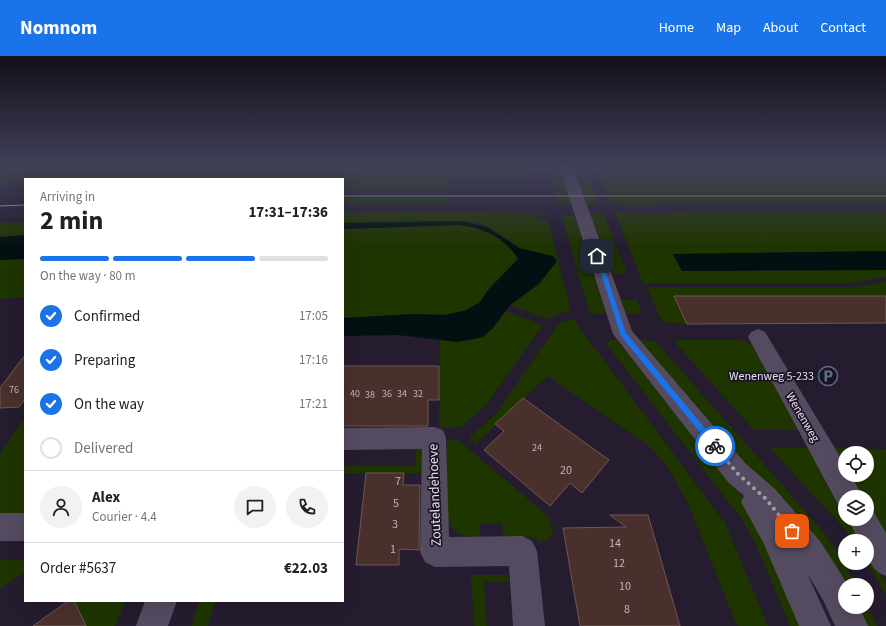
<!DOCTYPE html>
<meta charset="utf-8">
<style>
body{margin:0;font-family:"Source Sans 3",sans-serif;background:#f2f2f2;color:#202124;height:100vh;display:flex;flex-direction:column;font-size:15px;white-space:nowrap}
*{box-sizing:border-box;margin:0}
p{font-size:13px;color:#757577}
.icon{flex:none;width:22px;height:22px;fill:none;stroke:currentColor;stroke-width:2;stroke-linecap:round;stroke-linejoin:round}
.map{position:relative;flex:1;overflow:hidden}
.details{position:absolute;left:24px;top:122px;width:320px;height:424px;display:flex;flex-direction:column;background:#fff;border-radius:0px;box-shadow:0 4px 16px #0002}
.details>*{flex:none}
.fabs{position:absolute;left:838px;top:390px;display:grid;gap:8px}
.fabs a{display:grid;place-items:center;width:36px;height:36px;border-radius:50%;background:#fff;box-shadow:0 4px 16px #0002;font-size:20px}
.pin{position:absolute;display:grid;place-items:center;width:34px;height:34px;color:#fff;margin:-17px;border-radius:8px;box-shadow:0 2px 6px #0006}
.courier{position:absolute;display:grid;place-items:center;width:40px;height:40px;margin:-20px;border:3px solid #1a73e8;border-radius:50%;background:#fff;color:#222;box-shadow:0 1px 5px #0007}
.head em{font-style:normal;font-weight:700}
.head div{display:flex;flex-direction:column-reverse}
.head{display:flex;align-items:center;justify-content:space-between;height:68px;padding:0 16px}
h1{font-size:26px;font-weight:700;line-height:30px}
.bar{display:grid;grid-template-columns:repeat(4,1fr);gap:6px 4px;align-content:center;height:48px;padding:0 16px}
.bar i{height:5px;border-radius:3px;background:#e0e0e0}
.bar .current{background:#1a73e8}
.bar p{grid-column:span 4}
.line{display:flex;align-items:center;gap:10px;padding:0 16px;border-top:1px solid #e0e0e0}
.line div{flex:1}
.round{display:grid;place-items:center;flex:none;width:42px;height:42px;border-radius:21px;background:#f2f2f2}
ol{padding:0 16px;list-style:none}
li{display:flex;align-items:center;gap:12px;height:44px}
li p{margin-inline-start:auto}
li .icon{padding:4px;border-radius:50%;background:#1a73e8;color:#fff;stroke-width:4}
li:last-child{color:#757577}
li i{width:22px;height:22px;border:2px solid #e0e0e0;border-radius:50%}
header{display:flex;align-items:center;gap:24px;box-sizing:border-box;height:56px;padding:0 20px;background:#1a73e8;color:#fff}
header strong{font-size:19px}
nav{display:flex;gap:22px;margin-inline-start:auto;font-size:14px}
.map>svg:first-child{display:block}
.green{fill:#1f3500}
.water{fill:#021011}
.building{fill:#49302c;stroke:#725752}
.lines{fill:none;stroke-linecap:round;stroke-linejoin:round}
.minor{fill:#554b60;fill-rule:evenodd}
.tram{stroke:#bcb5c4;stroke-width:1}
.route{fill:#1a73e8}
.done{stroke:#a39cab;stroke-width:4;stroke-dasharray:0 7.2}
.labels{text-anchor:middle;stroke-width:3.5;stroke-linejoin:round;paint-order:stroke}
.number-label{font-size:10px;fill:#c0b5be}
.poi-label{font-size:12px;fill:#e7e1ee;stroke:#1c1325;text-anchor:end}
.street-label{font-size:12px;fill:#e7e1ee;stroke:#1c1325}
.near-number-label{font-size:12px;fill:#c0b5be}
.near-street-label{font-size:14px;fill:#e7e1ee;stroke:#1c1325}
</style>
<header>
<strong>Nomnom</strong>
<nav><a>Home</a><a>Map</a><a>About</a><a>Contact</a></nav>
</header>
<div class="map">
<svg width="886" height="570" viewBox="0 0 886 570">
<rect width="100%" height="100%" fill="#251c2f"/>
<g class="green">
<path d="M0,110h535l1,6h-8l2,7h-80v11h-107v-11h-318v5h-25z"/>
<path d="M548,110h11l12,38h-11l-2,-2z"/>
<path d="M573,110h11l14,36 -1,2 -10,1z"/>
<path d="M594,110l292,1v36h-214l-31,3 -30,-2z"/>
<path d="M343,142h106v6l-106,-1z"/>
<path d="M691,155h195v40l-213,3 9,17 204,-1v7l-37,6h-206l-28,-71 37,2z"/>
<path d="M394,156l149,1 5,3h-11l1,5h10l23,90 -13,3 -10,5 -38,-14 18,-15 25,-34 -29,-5 -27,-19 -19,-9 -17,-2 -118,2v-10z"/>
<path d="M590,158h14l23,60h-15z"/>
<path d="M574,159l32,99h-16l-28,-98z"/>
<path d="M25,166v13l-25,2v-14z"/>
<path d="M458,169c24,2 47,13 60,34l-29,30 -10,14 -15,8 -20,4 -31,-1 -70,4v-89z"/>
<path d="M25,203v38l-25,2v-39z"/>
<path d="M886,226v14h-211l12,28 -25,-2 -15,-35h210z"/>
<path d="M622,244h15l5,14h-16z"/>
<path d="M505,255l38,14 -57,80 -25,22 -22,1 1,-88c37,4 44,0 65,-29z"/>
<path d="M575,263l4,8 146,196 43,103h-31l-49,-123 -21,-37 -18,-20 -101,-70 -73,68 -5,-4 1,-4 26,-23 59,-86 6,-5z"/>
<path d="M616,283l126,157 17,26 47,104h-16l-35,-84 -14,-24 -133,-172 -1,-3 4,-3z"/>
<path d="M638,284l17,1 167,189 23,34 11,21h-11z"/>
<path d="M675,284h66l13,6 45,84h-45l-76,-84z"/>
<path d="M23,364h2v96h-25v-61z"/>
<path d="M447,384h11l91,77 4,14 -5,9 -11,2v-5h-34l-1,-14 -22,1v13c-16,0 -31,-3 -33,-23z"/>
<path d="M416,392h8l2,25h-83v-7h73z"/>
<path d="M770,392h40l35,62v9h5l13,22h-10l-10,-14z"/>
<path d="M834,392l52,1v87l-19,-32v-7h-4l-13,-22h17v-22h-22v14z"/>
<path d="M867,493l19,34v12l-19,-32z"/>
<path d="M0,504h25v12l-25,17z"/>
<path d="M471,519h37l1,7h-25l3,44h-13z"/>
<path d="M74,545h51l-10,25h-29z"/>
<path d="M199,545h16l-7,25h-16z"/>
<path d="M867,550l10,20h-17l-9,-19z"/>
</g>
<g class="water">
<path d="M638,110h248v1h-228z"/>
<path d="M461,165l26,6 32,21 34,8 4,5 -18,23 -29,21 -17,23 -10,9 -26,5 -59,-7 -55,1v-18l70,-4 31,1 20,-4 15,-8 10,-14 29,-30c-12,-21 -36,-32 -60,-34l-115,4v-6z"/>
<path d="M25,179v24l-25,1v-23z"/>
<path d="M886,195v19l-204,1 -9,-17z"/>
</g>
<g class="building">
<path d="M674,240h212v27l-199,1z"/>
<path d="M25,299v44l-6,8 -19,1v-20z"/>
<path d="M343,310h96v34h-11v26h-85z"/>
<path d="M523,342l86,62 -27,33 -12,-10 -20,23 -66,-56 20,-19 -9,-7z"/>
<path d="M366,417h38l-1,12h17l-1,65 -20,-1v16h-43z"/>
<path d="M610,459h38l32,111h-100l-17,-98 63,-1z"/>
<path d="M68,545h6l12,25h-53z"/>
</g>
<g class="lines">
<g class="minor">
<path d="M559,110h14l59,165 114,133 29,25 45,52 28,44h-3v22h14l9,19h-33l-12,-26 -16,-27 24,53h-32l-35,-82 -23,-42 3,-6 -16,-14 -115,-148z"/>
<path d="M758,273l7,3 80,133v10h6l12,22h-18v11l-6,-2 -91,-169 3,-5z"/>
<path d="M434,371l9,3 3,8 3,99 73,-1 10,5 5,10 8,75h-32l-4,-60 -74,1 -10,-5 -5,-10 2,-103 -79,1v-22z"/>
<path d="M867,451l5,2 14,24v43c-17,-7 -19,-18 -19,-35h-8l-11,-22h19z"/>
<rect x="0" y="457" width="25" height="28"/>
<path d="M145,545h32l-9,25h-32z"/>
</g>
<g class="tram">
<path d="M343,140h543"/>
<path d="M0,150l25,-1"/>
</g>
</g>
<linearGradient id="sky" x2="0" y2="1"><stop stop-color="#140f1a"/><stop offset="0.58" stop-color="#404058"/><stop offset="1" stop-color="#404058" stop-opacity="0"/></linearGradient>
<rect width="886" height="190" fill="url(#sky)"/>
<path class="route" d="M595,198l5,2 26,77 92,111v4h-5l-92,-112z"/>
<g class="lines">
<path class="done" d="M715,390l22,27 28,25 27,33"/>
</g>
<defs>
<symbol id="parking-ring" viewBox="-11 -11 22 22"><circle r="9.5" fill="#1c1325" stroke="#5c6f8a" stroke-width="1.5"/><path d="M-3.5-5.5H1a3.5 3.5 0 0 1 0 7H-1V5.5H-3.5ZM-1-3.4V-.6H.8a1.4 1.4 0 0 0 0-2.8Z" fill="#5c6f8a"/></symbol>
</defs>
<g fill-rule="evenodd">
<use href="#parking-ring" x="817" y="309" width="22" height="22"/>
</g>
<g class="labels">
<g class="number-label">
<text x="14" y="337">76</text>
<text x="355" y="341">40</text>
<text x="387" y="341">36</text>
<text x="402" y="341">34</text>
<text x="418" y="341">32</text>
<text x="370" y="342">38</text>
<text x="537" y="395">24</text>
</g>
<g class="poi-label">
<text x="814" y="324">Wenenweg 5-233</text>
</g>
<g class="street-label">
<text transform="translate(803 361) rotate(60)" y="4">Wenenweg</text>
</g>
<g class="near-number-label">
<text x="566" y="418">20</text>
<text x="398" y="429">7</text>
<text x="396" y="451">5</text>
<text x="395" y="472">3</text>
<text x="615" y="491">14</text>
<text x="393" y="497">1</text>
<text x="619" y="511">12</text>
<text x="625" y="534">10</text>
<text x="627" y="557">8</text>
</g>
<g class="near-street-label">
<text transform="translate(434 439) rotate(-92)" y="5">Zoutelandehoeve</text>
</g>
</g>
</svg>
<div class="fabs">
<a><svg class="icon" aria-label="locate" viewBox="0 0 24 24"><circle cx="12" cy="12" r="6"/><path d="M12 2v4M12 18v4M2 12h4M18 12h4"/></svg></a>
<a><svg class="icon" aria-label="layers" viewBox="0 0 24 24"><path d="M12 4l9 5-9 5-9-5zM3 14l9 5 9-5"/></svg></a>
<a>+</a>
<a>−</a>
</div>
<div class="pin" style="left:792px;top:475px;background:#ea580c"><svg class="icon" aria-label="bag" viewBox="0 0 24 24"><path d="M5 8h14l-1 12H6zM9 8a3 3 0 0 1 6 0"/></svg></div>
<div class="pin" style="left:597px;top:200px;background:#1f2937"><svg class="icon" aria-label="home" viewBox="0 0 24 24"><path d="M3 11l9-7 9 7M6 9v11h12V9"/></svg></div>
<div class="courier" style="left:715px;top:390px"><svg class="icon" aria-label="bike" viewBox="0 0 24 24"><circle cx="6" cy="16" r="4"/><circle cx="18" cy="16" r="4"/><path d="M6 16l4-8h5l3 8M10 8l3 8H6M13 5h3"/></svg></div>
<section class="details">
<div class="head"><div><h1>2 min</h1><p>Arriving in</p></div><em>17:31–17:36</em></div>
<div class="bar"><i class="current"></i><i class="current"></i><i class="current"></i><i></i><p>On the way · 80 m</p></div>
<ol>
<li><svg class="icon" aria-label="check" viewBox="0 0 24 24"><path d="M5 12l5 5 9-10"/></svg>Confirmed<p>17:05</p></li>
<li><svg class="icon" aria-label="check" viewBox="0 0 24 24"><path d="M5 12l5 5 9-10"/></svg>Preparing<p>17:16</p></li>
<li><svg class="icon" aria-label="check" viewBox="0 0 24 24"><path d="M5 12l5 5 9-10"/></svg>On the way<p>17:21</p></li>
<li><i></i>Delivered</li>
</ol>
<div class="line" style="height:72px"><a class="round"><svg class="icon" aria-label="person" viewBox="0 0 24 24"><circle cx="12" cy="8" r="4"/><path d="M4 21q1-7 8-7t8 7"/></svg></a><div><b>Alex</b><p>Courier · 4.4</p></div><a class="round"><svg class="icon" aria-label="chat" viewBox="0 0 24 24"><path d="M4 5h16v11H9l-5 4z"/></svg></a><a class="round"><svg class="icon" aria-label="phone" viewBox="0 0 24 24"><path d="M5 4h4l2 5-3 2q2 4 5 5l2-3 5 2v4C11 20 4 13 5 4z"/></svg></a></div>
<div class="line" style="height:52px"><div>Order #5637</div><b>€22.03</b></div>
</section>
</div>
